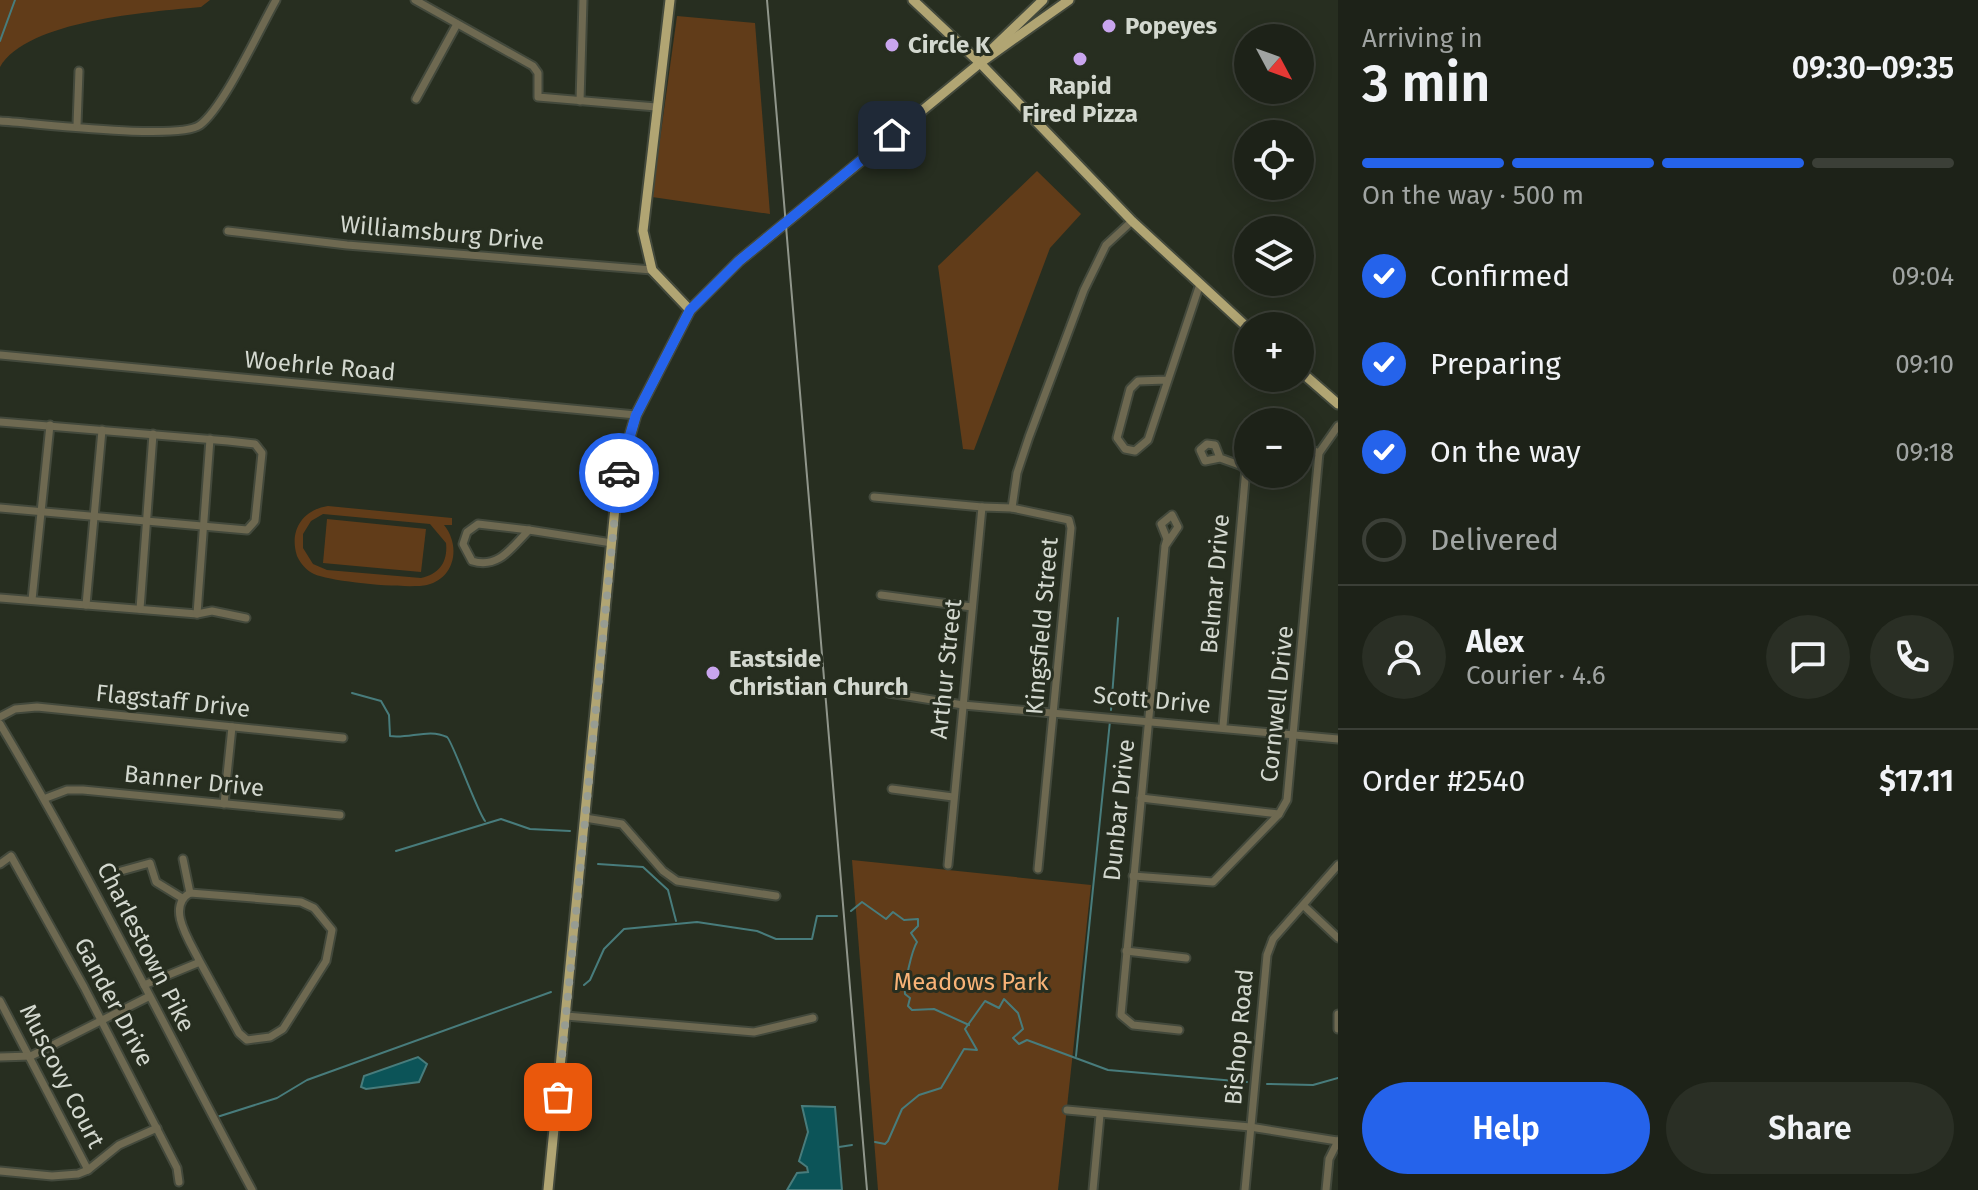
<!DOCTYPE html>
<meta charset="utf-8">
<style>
body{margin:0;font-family:"Fira Sans",sans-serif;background:#2a2f25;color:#f1f3f6;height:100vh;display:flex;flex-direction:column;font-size:30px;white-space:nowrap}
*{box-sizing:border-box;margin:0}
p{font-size:26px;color:#a0a4a2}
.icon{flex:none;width:44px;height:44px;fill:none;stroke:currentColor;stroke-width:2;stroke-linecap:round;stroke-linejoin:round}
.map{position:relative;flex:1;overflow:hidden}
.sheet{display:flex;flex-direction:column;background:#1d2218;width:640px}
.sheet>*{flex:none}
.needle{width:52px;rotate:131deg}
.tools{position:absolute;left:1234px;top:24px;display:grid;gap:16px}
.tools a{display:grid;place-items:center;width:80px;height:80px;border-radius:50%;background:#1d2218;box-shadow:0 4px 20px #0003,0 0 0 2px #3b3f37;font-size:40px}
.pin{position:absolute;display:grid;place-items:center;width:68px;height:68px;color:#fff;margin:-34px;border-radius:16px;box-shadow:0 4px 12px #0006}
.courier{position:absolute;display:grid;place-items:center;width:80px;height:80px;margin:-40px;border:6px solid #2563eb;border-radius:50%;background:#fff;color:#222;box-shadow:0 2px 10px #0007}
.summary em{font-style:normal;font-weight:600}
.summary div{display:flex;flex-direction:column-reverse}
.summary{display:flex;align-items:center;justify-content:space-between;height:136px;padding:0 24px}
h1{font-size:52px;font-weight:600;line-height:60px}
.bar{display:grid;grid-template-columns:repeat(4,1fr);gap:12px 8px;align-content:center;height:96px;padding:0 24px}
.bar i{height:10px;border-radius:6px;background:#3b3f37}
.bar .on{background:#2563eb}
.bar p{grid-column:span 4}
.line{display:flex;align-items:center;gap:20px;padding:0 24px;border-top:2px solid #3b3f37}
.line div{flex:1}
.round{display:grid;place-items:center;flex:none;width:84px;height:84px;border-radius:42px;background:#2a2f25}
ol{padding:0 24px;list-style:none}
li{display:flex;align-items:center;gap:24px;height:88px}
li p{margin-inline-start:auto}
li .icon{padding:8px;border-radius:50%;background:#2563eb;color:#fff;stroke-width:4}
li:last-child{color:#a0a4a2}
li i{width:44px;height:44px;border:4px solid #3b3f37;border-radius:50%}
.primary-button{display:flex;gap:16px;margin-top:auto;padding:16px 24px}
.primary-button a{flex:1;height:92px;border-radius:48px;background:#2563eb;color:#fff;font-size:32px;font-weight:600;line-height:92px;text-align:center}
.primary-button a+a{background:#2a2f25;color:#f1f3f6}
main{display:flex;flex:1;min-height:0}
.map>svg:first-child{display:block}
.green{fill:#613c19;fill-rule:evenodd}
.water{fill:#0c5458;stroke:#487c7c;stroke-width:2}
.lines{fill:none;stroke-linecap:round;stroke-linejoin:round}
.stream{stroke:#487c7c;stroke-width:2}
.minor-casing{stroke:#43493c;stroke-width:11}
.major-casing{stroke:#43493c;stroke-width:13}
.minor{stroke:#6e6951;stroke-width:7}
.major{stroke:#b1a573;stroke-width:9}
.rail{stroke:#90968b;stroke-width:2}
.done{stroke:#979c92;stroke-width:8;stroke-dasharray:0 14.4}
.route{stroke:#2563eb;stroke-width:10}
.poi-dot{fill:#c9a5ee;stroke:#272e20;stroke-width:3}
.labels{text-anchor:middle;stroke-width:6;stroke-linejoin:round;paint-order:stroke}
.poi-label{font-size:24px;font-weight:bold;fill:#d3d8cf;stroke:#272e20;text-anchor:start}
.street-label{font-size:24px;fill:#d3d8cf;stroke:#272e20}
.park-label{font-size:24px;fill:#f9b377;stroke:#272e20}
</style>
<main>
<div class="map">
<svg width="1338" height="1190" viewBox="0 0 1338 1190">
<rect width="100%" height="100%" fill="#272e20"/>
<g class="green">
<path d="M0,0h210l-9,7c-51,5 -174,13 -201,60z"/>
<path d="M677,16l78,7 15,191 -118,-17z"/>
<path d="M1037,171l44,43 -31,34 -76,202 -11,-1 -25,-183z"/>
<path d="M328,506l124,12v7h-8c17,21 11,53 -17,60 -18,4 -96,-3 -113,-11 -8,-4 -13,-10 -17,-18 -8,-25 5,-46 31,-50zM323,514l107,10 16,19c2,18 -6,31 -25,35l-94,-8 -14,-6 -10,-16v-14l8,-13z"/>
<path d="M327,519l99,10 -5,43 -98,-9z"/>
<path d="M852,860l239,25 -33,305h-180z"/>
</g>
<g class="water">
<path d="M418,1057l9,7 -8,18 -53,7 -5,-2 3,-11z"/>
<path d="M802,1106l33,1 7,83h-55l10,-17 11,-1 -1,-5 -8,-6 9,-29z"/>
</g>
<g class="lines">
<g class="stream">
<path d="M0,41l15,-41"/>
<path d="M352,693l29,8 8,14 1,21c19,3 39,-8 57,1 5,3 29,72 38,84"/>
<path d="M1111,710l7,-92"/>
<path d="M396,851l105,-32 29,10 40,2"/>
<path d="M598,864l45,3 25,23 8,31"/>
<path d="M851,911l11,-9 24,17 7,-7 11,8 14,-1v7l-7,7 6,9c-5,8 -13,42 -12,52l5,4 -2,8 4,4 22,-1 35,16"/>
<path d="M584,985l6,-5 14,-31 20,-20 73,-7 60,9 19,8h36l5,-23h20"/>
<path d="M1076,1056l34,-335"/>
<path d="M1267,1084l46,1 25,-7"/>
<path d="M217,1117l60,-19 30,-18 244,-88"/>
<path d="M875,1142l10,2 3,-3 14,-32 17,-14 22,-7 23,-39 13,1 -12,-21 20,-28 14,7 5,-9 14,14 5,16 -10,9 6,6 8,-4 81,30 139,12"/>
<path d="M839,1147l13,-2"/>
</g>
<defs>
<g id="minor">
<path d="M415,0l118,66 5,7v24l118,10"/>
<path d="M416,99l41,-75"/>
<path d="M580,101l3,-101"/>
<path d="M0,121c36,2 178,20 200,4 24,-18 59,-95 76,-125"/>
<path d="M77,125l2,-54"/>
<path d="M228,231l119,14 305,25"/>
<path d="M0,355l636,60"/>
<path d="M1166,380l-28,1 -8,8 -13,49 8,11 10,2 13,-11 52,-156"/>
<path d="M0,422l228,19 27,3 7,9 -7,68 -8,9 -247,-22"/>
<path d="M1300,445l19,8"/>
<path d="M1220,458l-5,-13 -8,-1 -7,6 5,11 15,-3 25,9"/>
<path d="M874,497l108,10"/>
<path d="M1012,508l5,-35 12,-36 55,-147 22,-45 26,-24"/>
<path d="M478,524l51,6c-18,18 -30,39 -57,31l-9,-17 4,-12z"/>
<path d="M529,530l83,13"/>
<path d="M1165,546l13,-19 -6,-12 -11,9 6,15 -2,7 -44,469 12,10 46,5"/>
<path d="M881,595l91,12"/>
<path d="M0,598l197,16 15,-3 34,7"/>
<path d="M32,600l18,-175"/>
<path d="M86,605l16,-175"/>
<path d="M140,609l13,-175"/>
<path d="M197,614l13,-175"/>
<path d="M889,693l74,12 375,34"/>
<path d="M0,717l15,-8 22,-2 306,31"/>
<path d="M0,724c91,152 168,310 252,466"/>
<path d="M1223,726l25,-280"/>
<path d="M892,789l61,8"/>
<path d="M46,798l21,-8h16l257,25"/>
<path d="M1141,798l138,16"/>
<path d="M224,804l8,-77"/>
<path d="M585,818l37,6 41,47 14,10 99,15"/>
<path d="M183,859l7,34"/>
<path d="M0,864l11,-8 73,131 93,181 2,14"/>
<path d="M948,865l34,-358 30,1 57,12 2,8 -33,341"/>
<path d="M121,871l29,-8 6,19 26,16"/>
<path d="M1133,876l80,6 66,-68 8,-14 32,-347 19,-27"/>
<path d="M1304,906l34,32"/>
<path d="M1126,951l60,7"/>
<path d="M144,985l56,-23 39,71 8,7 23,-3 13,-8 43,-68 6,-31 -18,-22 -13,-6 -111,-9c-25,14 1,50 10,69"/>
<path d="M0,1001l88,169"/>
<path d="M1338,1014v15"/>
<path d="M566,1016l188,16 59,-14"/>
<path d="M0,1057l31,-1 117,-59"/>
<path d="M1067,1110l183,17 87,14"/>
<path d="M0,1171l52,5 26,-2 10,-4 31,-25 38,-17"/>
<path d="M1093,1190l7,-75"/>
<path d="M1245,1190l22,-235 6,-16 65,-74"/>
<path d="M1326,1190l3,-31 9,-18"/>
</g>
<g id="major">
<path d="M670,0l-27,231 9,39 38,40"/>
<path d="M913,0l67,63 152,158 116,107"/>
<path d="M993,48l50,-48"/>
<path d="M1300,371l38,33"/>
<path d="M548,1190l70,-713 18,-62 54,-105 49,-49 241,-198 89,-63"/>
</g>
</defs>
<use href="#minor" class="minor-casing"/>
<use href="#major" class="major-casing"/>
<use href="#minor" class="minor"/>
<use href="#major" class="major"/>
<path class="rail" d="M767,0l100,1190"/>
</g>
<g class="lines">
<path class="done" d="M558,1097l61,-624"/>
<path class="route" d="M619,473l17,-58 54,-105 49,-49 153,-126"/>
</g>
<g class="poi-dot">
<circle cx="1109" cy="26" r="8"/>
<circle cx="892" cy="45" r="8"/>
<circle cx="1080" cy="59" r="8"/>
<circle cx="713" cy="673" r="8"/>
</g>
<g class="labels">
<g class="poi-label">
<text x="1125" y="34">Popeyes</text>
<text x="908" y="53">Circle K</text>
<text x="1080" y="94" text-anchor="middle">Rapid<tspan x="1080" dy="28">Fired Pizza</tspan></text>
<text x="729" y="667">Eastside<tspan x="729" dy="28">Christian Church</tspan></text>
</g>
<g class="street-label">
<text transform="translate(442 233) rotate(5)" y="8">Williamsburg Drive</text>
<text transform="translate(320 366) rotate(5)" y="8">Woehrle Road</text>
<text transform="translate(1215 584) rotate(-85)" y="8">Belmar Drive</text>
<text transform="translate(1042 626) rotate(-85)" y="8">Kingsfield Street</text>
<text transform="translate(946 669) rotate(-84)" y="8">Arthur Street</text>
<text transform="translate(1152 700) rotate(5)" y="8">Scott Drive</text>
<text transform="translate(173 701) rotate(6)" y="8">Flagstaff Drive</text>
<text transform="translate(1277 704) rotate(-84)" y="8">Cornwell Drive</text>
<text transform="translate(194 781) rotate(6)" y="8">Banner Drive</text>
<text transform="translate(1119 810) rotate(-84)" y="8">Dunbar Drive</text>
<text transform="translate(146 947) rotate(63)" y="8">Charlestown Pike</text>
<text transform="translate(114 1002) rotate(62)" y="8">Gander Drive</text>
<text transform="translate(1239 1037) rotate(-85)" y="8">Bishop Road</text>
<text transform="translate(62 1076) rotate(63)" y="8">Muscovy Court</text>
</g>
<g class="park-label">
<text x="971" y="990">Meadows Park</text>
</g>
</g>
</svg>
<div class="tools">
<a><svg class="needle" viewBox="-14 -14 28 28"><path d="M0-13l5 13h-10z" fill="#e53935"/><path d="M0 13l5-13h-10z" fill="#a0a4a2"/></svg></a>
<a><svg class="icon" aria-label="locate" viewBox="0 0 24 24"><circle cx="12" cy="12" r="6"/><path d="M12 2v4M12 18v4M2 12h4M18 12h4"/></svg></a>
<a><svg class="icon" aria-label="layers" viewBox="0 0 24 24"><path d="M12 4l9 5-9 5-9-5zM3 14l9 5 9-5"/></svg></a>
<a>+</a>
<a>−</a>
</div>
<div class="pin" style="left:558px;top:1097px;background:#ea580c"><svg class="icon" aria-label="bag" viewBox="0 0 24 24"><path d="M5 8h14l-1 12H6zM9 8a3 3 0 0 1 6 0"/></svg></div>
<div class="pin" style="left:892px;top:135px;background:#1f2937"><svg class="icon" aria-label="home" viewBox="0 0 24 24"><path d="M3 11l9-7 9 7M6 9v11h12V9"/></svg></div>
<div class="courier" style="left:619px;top:473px"><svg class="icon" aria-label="car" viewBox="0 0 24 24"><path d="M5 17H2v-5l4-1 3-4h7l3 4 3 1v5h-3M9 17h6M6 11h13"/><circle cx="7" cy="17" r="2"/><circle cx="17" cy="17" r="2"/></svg></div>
</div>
<section class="sheet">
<div class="summary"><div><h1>3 min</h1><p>Arriving in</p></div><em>09:30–09:35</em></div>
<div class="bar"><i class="on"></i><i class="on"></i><i class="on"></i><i></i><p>On the way · 500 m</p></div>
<ol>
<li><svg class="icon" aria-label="check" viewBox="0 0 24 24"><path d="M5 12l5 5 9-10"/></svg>Confirmed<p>09:04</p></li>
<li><svg class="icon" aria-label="check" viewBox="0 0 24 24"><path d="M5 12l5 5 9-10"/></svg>Preparing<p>09:10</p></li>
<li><svg class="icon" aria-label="check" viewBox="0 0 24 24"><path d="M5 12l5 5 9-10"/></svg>On the way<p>09:18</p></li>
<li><i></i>Delivered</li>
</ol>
<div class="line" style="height:144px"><a class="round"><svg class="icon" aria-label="person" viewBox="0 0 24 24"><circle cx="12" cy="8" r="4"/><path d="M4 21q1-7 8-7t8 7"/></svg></a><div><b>Alex</b><p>Courier · 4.6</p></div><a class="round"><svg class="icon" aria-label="chat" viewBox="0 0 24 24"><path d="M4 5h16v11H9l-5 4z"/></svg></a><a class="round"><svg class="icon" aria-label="phone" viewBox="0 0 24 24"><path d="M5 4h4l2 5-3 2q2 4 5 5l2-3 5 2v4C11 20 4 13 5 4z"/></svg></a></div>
<div class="line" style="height:104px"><div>Order #2540</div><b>$17.11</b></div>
<div class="primary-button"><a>Help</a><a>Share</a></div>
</section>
</main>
